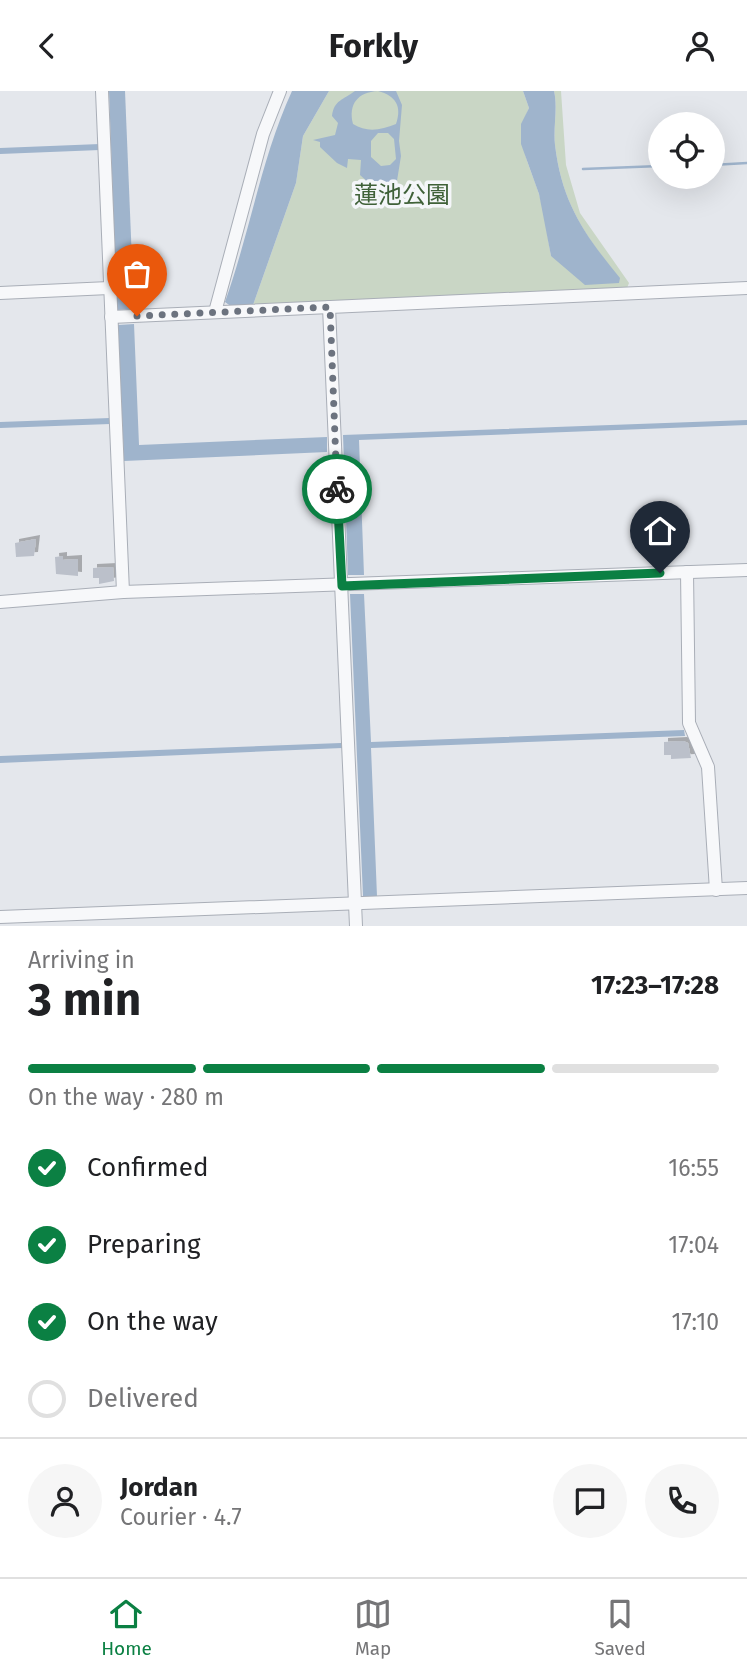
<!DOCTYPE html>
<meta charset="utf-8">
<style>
body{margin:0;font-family:"Fira Sans","Noto Sans JP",sans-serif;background:#f6f6f6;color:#202124;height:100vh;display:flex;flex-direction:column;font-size:26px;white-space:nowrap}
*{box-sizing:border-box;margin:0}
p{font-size:23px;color:#757577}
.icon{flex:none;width:38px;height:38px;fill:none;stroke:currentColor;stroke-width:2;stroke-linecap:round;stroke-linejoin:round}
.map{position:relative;height:835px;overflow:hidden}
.panel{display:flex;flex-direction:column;background:#fff;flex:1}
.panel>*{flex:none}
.fabs{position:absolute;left:648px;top:21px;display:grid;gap:14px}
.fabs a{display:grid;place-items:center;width:77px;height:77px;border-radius:50%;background:#fff;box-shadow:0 7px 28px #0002;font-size:35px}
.pin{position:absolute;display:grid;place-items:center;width:60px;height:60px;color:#fff;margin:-72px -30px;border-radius:50% 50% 50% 0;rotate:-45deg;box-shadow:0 0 7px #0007}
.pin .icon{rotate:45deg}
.courier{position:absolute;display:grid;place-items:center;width:70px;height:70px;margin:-35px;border:5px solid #0b8043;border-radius:50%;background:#fff;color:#222;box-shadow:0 2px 9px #0007}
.summary em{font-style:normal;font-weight:700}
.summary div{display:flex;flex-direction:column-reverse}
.summary{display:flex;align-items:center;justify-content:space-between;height:119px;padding:0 28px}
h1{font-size:46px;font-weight:700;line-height:52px}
.bar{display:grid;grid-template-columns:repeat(4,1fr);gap:10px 7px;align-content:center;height:84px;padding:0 28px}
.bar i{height:9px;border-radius:5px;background:#e0e0e0}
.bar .selected{background:#0b8043}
.bar p{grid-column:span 4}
.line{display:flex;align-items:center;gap:18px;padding:0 28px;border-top:2px solid #e0e0e0}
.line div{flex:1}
.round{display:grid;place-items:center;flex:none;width:74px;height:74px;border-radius:37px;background:#f6f6f6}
ol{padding:0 28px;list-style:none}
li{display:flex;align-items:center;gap:21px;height:77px}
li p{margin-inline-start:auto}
li .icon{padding:7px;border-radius:50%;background:#0b8043;color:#fff;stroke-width:4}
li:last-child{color:#757577}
li i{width:38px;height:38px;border:4px solid #e0e0e0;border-radius:50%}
header{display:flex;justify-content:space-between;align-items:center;height:91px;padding:0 28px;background:#fff;font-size:32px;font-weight:700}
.tab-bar{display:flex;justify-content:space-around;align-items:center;height:98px;border-top:2px solid #e0e0e0;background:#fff;font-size:19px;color:#757577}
.tab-bar a{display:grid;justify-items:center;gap:4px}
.tab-bar .selected{color:#0b8043}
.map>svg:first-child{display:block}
.green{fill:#c9d6c5}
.water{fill:#9fb4cc;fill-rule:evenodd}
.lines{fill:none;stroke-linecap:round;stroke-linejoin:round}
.stream{stroke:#9fb4cc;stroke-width:2.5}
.building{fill:#bbc0ca;filter:url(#shadow)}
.minor-casing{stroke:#a9aeb7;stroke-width:14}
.minor{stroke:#f7f8fa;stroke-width:12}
.done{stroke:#6c737f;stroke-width:7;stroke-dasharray:0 12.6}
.route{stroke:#0b8043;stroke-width:9}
.labels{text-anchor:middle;stroke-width:7;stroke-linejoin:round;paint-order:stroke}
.park-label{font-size:24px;fill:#3f6138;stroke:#f4f6f9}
</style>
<header><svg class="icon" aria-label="back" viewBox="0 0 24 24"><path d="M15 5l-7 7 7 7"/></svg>Forkly<svg class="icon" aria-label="person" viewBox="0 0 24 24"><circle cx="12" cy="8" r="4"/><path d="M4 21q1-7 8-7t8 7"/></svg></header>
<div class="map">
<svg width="747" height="835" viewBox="0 0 747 835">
<defs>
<filter id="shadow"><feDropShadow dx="4" dy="-4" stdDeviation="0" flood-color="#0004"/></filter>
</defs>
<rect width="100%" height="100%" fill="#e4e7ec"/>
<path class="green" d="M329,0h194l6,17c-15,31 -1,53 9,83 7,21 9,44 13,65l68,22c-35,-44 -57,-75 -64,-133 -2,-17 3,-38 -1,-54h7l5,74 14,48 49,70 -2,5 -374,17 43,-122 7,-47z"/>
<g class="water">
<path d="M109,0h16l9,218 -17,1z"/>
<path d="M292,0h37l-26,45 -7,47 -43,122 -21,2 -7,-5c25,-70 36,-143 67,-211z"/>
<path d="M355,0h41l6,14 -3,36 2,15 -5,31 2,8 -4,3 -5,-1 -4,-9 -16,-5 -9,-8 1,-15 -13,-1 -1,9 -10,-5 -17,-16v-5l-7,-2 22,-5 3,-12 -6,-7c2,-16 11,-16 23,-25zM378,0c18,5 24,15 18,33 -15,6 -29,9 -43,0 -5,-20 5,-32 25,-33zM378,42h10l6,6 2,20 -6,6 -9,1 -10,-9v-16z"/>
<path d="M523,0h31c4,16 -1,37 1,54 7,58 29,89 65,133l-1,5 -34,2 -34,-29 -12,-62 -18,-50v-20l8,-16z"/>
<path d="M100,53v6l-100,4v-6z"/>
<path d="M134,233l5,121 188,-8v15l-203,9 -6,-136z"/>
<path d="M110,327v6l-110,4v-6z"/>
<path d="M747,329v5l-388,15 5,135h-16l-5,-140z"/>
<path d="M350,503h14l7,148 313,-12 1,6 -314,12 6,148h-14z"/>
<path d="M341,652l1,5 -342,15v-7z"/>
</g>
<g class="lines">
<g class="stream">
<path d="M712,74l35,-2"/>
<path d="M583,78l77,-3"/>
</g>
</g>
<g class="building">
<path d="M36,448l-2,17 -18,1 -1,-14z"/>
<path d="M63,465v4l15,-1v17l-22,-2 -1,-17z"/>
<path d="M113,476l1,14 -15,3v-6h-6v-10z"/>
<path d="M683,650l5,2 3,15 -20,1v-4h-7v-13z"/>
</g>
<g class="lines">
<defs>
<g id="minor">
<path d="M102,0l21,501"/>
<path d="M0,202l109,-5"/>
<path d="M329,216l27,619"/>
<path d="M215,221l48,-178 17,-43"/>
<path d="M111,226l636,-29"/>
<path d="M687,481l2,151 19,44 8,123"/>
<path d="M0,511l123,-10 624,-22"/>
<path d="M0,826l747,-29"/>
</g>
</defs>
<use href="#minor" class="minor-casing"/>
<use href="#minor" class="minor"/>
</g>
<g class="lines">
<path class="done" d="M137,225l193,-9 7,182"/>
<path class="route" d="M337,398l5,97 318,-13"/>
</g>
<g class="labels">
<g class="park-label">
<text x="402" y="112">蓮池公園</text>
</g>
</g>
</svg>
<div class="fabs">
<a><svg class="icon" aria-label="locate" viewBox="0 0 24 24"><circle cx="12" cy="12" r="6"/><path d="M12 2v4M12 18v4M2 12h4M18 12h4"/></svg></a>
</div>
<div class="pin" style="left:137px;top:225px;background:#ea580c"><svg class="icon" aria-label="bag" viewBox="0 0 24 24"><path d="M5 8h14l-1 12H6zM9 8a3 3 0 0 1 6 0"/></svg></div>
<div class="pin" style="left:660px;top:482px;background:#1f2937"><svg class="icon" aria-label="home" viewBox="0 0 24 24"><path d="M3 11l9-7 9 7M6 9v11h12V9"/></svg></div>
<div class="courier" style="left:337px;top:398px"><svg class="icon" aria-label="bike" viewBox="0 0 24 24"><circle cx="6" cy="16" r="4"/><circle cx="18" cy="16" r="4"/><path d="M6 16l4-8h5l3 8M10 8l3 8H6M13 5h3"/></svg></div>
</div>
<section class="panel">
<div class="summary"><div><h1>3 min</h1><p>Arriving in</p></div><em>17:23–17:28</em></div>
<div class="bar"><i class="selected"></i><i class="selected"></i><i class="selected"></i><i></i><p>On the way · 280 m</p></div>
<ol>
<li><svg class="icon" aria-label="check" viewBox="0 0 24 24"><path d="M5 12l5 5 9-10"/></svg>Confirmed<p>16:55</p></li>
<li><svg class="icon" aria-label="check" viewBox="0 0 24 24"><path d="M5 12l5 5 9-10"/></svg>Preparing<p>17:04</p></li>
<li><svg class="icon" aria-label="check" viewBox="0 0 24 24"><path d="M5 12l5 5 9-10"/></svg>On the way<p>17:10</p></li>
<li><i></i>Delivered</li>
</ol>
<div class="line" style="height:126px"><a class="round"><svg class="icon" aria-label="person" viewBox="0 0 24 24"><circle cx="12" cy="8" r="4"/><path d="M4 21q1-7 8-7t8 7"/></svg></a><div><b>Jordan</b><p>Courier · 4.7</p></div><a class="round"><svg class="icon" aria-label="chat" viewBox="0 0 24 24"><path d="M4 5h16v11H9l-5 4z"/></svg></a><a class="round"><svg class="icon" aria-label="phone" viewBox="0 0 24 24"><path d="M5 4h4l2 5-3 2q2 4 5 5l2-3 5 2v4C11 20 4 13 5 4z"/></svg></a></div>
</section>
<nav class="tab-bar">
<a class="selected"><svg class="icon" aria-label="home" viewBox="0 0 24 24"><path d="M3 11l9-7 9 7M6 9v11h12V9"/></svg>Home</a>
<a><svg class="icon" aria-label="map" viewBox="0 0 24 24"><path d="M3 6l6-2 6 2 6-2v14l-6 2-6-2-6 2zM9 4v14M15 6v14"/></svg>Map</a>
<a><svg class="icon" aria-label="saved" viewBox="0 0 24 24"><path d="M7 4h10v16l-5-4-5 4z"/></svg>Saved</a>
</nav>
